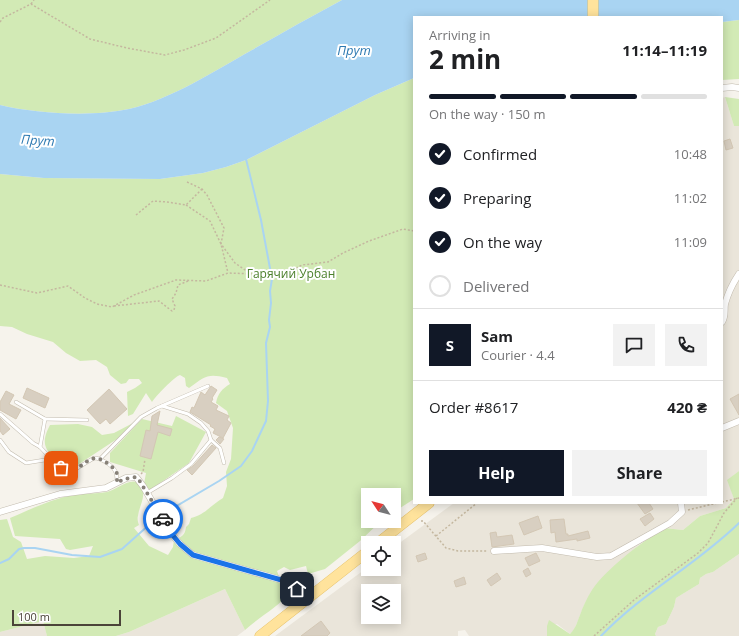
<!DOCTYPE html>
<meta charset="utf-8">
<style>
body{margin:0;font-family:"Open Sans",sans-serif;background:#f2f2f2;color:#202124;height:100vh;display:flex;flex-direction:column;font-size:15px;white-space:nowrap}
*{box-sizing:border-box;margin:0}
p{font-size:13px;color:#757577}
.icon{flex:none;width:22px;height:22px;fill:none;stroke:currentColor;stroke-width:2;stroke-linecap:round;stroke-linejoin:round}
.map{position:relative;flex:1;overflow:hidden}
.panel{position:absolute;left:413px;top:16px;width:310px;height:488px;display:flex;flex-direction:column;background:#fff;border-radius:0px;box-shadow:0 2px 10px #0003}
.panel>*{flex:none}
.needle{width:26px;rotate:306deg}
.tools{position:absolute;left:361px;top:488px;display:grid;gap:8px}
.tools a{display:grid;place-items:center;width:40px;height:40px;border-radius:0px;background:#fff;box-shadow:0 2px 10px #0003;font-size:20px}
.scale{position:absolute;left:12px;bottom:10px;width:109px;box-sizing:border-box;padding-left:4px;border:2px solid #4b4439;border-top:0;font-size:11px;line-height:14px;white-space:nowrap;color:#4b4439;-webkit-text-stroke:3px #fff;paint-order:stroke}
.pin{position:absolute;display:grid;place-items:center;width:34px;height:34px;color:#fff;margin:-17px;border-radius:8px;box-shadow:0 2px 6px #0006}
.courier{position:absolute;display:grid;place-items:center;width:40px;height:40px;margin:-20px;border:3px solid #1a73e8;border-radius:50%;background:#fff;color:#222;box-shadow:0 1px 5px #0007}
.headline em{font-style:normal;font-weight:700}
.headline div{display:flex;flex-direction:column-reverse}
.headline{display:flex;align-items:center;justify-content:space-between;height:68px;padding:0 16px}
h1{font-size:26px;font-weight:700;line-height:30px}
.bar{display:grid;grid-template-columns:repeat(4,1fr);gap:6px 4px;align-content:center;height:48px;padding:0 16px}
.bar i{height:5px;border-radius:3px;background:#e0e0e0}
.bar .selected{background:#111827}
.bar p{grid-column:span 4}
.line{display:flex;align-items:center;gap:10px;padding:0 16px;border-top:1px solid #e0e0e0}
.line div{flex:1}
.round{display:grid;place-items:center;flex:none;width:42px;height:42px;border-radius:0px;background:#f2f2f2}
ol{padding:0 16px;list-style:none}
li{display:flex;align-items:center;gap:12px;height:44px}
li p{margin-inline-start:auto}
li .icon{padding:4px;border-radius:50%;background:#111827;color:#fff;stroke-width:4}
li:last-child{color:#757577}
li i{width:22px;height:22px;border:2px solid #e0e0e0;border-radius:50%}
.button{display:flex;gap:8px;margin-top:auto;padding:8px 16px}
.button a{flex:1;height:46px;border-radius:0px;background:#111827;color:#fff;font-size:16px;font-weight:700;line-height:46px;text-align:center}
.button a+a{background:#f2f2f2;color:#202124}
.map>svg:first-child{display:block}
.residential{fill:#eae5da;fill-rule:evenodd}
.green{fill:#d2eab5}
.water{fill:#a9d4f2}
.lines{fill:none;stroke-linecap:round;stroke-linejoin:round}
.stream{stroke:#a9d4f2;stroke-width:2}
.building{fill:#d8cfc1;stroke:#d3c7b4}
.service-casing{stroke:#c2bbae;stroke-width:4}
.minor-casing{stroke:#c2bbae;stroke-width:7}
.primary-casing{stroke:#e6c16a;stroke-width:11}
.path{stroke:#c4b79f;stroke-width:1.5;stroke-dasharray:2 2;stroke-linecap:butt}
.service{stroke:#fff;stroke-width:3}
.minor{stroke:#fff;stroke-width:6}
.primary{stroke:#ffe39c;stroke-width:10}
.done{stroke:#878178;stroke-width:4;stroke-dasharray:0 7.2}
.route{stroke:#1a73e8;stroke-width:5}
.labels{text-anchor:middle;stroke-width:4;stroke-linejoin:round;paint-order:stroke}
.park-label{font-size:12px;fill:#4a7f2a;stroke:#fff}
.water-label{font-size:13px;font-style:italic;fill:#2e7ab2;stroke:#fff}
</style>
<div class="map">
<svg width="739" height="636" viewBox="0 0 739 636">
<rect width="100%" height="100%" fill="#f6f3ec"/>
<g class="residential">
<path d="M725,97l9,29h5v345l-11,9 6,19 -8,9 -26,8 -17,14 -19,-2 -18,11 -33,29 -27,33 -12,29 -4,4 -13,-10 -10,2v10h-78l-4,-6 -7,1v5h-183l93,-69v2h26v-22l60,-44h268v-405zM368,591h26v26h-26z"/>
<path d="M739,554v82h-83l-1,-2 3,-7 8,-3 8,-17 2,-9 23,-14 1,-6 6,-4 7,-2z"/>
<path d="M225,589l20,41 -8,6h-121l13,-4z"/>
<path d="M43,621l4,15h-47v-4z"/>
</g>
<g class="green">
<path d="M0,0h342c-30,16 -60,33 -90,50 -38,21 -80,49 -123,59 -37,8 -91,5 -129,-4z"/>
<path d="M739,20v59l-17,1v-58z"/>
<path d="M414,78v421l-20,13v-17h-26v26h13l-21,20 -35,28 -17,5 -2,-8 -16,4 -6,-3 -7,4 6,17 3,-1 4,2v3c-10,14 -31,25 -45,38l-20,-41 -96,43 -13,4h-69l-4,-15 -43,11v-112l7,-1 6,18 8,5 6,17 18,-3 29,2 15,-2 4,-10 -23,4 -4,-1 -6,-10 -45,-3 -5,-18c19,-8 44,-20 64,-23 11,-2 23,-1 33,-3 10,-2 26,-18 34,-6 6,10 -2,20 -3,30 -1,3 0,6 1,9l-5,3 15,18 19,9 5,-8 1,-7c7,-3 11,-4 12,-13l3,-3 2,-6c14,-3 21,-14 32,-20l4,-12 -1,-14 5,-13 2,-31 -6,-17 -11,-8c2,-10 6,-14 14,-19l-3,-6c-19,-5 -22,-2 -38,10l-3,-2 -1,-8 -5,-3c-5,1 -25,22 -28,27l-6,-9 -13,21 -5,2 -1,-24 8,-4 7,-5 -3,-4h-10l-3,4 -5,1 -11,-9 -3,-8 -11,-7 -16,1 -14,-8 -13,-11 -26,-8 -15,-7 -12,-1v-152l44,4 116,1 43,-6 23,-6 20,-7 129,-65z"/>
<path d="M725,97l14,2v27h-5z"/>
<path d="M176,416l30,16 -17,31 -39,27 -6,-6 2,-11 -36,-11v-9l32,-34 30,7z"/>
<path d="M133,423l-16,16 -41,27c-2,0 -4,1 -6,1 -10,1 -24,-15 -25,-23 -1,-7 2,-13 5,-19l28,-1 14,3 10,8 12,-2z"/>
<path d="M739,471v83l-26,18 -7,2 -6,4 -1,6 -23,14 -2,9 -8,17 -8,3 -3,7 1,2h-109v-10l2,-6 21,14c6,-6 7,-12 10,-19 3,-9 7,-17 12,-25 14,-21 51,-49 72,-62l19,2 17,-14 26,-8 8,-9 -7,-19z"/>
</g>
<path class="water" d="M342,0h397v20l-17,2v-5h-308v61l-39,17 -129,65 -20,7 -23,6 -43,6 -116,-1 -44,-4v-69c38,9 92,12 129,4 43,-10 85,-38 123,-59 30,-17 60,-34 90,-50z"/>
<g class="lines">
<g class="stream">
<path d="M0,563l9,-4 10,-10 5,-1h11l37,7 28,2 22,-8 28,-25 13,-10 56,-33 22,-15 11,-15 14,-30 2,-20 -2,-58 4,-16 -1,-7 2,-17 -1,-12 2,-12 -11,-59 -15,-61"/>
<path d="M601,636c41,-43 95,-71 138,-113"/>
</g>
</g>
<g class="building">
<path d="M730,139l3,9 -7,2 -2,-9z"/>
<path d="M211,386l6,4 -5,8 1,1 -2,3 7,4 -2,4 13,6 -2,4 4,3 -8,15 -10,-5 2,-4 -5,-3 1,-1 -21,-13 2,-5 2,1 7,-16 4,3z"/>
<path d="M27,388l22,10 -4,10 -22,-10z"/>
<path d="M109,389l18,20 -17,15 -4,-5 -6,5 -13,-14z"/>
<path d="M6,391l8,4 -5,9 12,6 -5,9 -16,-9v-8z"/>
<path d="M739,394v21l-9,-16z"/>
<path d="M160,411l-3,14 15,4 -2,7 -12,-4 -7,27 -11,-3 6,-26 4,1 2,-15z"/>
<path d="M0,418l10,11 -7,6 -3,-4z"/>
<path d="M219,437l5,2 -4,5 -4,-4z"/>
<path d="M212,445l4,3 -24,27 -5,-5 6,-4z"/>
<path d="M637,503h12l4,6 -8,5z"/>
<path d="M650,513l4,6 -9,7 -5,-7z"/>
<path d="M538,516l4,12 -18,7 -5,-12z"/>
<path d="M564,519l2,15h2v2l20,-5 2,7 -13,3v-2l-21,3 -1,-10 -4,1 -1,-13z"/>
<path d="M496,532l1,5 15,-2 2,9 -22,3 -2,-14z"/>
<path d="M425,553l2,6 -9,3 -2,-6z"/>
<path d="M536,553l4,8 -11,5 -4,-8z"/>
<path d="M528,568l3,6 -5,3 -3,-6z"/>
<circle cx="294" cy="577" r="4"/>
<path d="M497,573l4,6 -10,7 -4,-6z"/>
<path d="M464,577l2,7 -10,3 -2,-6z"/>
<path d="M321,621l9,12 -3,3h-26z"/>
</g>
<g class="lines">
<defs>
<g id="service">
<path d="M16,402l29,17 -5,28"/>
<path d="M162,406l26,8 13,9 7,8 3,9 9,8 4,15"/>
<path d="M0,414l33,29 7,4 15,16 6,5 7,3 6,-1 20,-12c7,0 20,8 22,15 1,3 1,7 1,10"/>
<path d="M45,419l42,1"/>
<path d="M0,440l9,12 17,11 25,-4"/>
<path d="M100,459l41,-42 16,-9 51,-22"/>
<path d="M147,493l25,-15 19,-14 20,-24"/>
</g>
<g id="minor">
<path d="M722,88l10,-1 7,1"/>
<path d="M722,322c4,-6 2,-12 3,-18 3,-11 8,-21 14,-30"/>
<path d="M722,428l17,-7"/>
<path d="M0,512l60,-18 46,-6 20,-10 10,-1 7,9 27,46 10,12 13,11 92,26 23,17"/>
<path d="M494,551l48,-3 55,9 14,-1 59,-33 12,-11 -1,-9"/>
</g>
<g id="primary">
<path d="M593,17v-17"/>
<path d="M378,543l51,-40"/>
<path d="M260,636l108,-85"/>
</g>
</defs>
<use href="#service" class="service-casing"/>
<use href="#minor" class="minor-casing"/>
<use href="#primary" class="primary-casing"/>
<g class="path">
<path d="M31,4l3,-4"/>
<path d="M0,22l3,-4 28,-14 59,35 37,9 38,7 19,-5 32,-12 54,-38"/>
<path d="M187,182l15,7 5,6 17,33 -3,16 14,19 16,11"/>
<path d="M186,205l24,16 11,23 7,29"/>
<path d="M136,215l17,-14 14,1 19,3 16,-16"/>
<path d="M0,285l37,8 31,-7 17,12 12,6 15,3 22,-12 42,-15 30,1 22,-8 55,2 19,-10 26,-3 15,-9 26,-12 34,-12 11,2"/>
<path d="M114,306l45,-5 13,10 2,-1 1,-4 -3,-7 4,-6 2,-8 10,-4"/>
<path d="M141,474l2,-2 2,-13"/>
<path d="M722,502l17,-4"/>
<path d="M688,510l29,-7"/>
<path d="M421,521h2l23,27 12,3h30"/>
<path d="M436,536l41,-33"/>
<path d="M594,636l40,-36 64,-47 10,-10 16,-30 13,-15"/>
</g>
<use href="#service" class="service"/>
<use href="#minor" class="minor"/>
<use href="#primary" class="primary"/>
</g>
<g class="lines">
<path class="done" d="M61,468c17,8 20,-7 34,-10 5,-1 21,10 22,16 0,3 0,6 0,9 6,-4 12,-5 19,-6l3,3 24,39"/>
<path class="route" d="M163,519l7,13 10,12 13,11 92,26 12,8"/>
</g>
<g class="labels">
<g class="park-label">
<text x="291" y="278">Гарячий Урбан</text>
</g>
<g class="water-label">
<text x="354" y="55">Прут</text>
<text transform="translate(38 140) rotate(4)" y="5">Прут</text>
</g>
</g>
</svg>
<div class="tools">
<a><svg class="needle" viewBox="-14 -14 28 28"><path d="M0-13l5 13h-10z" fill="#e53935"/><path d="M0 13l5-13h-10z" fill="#757577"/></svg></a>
<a><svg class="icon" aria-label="locate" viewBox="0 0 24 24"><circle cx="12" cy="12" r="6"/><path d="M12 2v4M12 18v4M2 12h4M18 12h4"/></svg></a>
<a><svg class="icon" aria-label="layers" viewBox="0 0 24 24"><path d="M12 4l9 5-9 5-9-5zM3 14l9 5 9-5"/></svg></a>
</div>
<div class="scale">100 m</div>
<div class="pin" style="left:61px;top:468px;background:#ea580c"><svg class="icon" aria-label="bag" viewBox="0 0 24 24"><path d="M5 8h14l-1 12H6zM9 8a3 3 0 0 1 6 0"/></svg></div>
<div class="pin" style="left:297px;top:589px;background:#1f2937"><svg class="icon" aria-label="home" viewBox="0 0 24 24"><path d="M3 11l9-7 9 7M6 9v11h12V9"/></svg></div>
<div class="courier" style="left:163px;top:519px"><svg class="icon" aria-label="car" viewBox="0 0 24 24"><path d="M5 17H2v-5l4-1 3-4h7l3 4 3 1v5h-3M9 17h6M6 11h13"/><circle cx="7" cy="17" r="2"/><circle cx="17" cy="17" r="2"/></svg></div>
<section class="panel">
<div class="headline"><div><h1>2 min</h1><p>Arriving in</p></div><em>11:14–11:19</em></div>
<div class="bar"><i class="selected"></i><i class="selected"></i><i class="selected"></i><i></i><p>On the way · 150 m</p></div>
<ol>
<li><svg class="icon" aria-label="check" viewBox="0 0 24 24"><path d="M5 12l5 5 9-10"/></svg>Confirmed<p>10:48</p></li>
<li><svg class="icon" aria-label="check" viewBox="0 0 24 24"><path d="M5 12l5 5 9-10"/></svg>Preparing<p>11:02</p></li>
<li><svg class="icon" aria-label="check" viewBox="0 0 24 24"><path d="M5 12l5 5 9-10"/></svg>On the way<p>11:09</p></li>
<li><i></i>Delivered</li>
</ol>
<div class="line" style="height:72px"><b class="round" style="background:#111827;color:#fff">S</b><div><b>Sam</b><p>Courier · 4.4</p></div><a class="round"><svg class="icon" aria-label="chat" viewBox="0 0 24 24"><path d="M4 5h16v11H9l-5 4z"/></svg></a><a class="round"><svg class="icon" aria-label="phone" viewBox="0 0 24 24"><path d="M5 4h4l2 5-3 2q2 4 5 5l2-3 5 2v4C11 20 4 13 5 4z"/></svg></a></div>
<div class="line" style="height:52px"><div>Order #8617</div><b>420 ₴</b></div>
<div class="button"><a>Help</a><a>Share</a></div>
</section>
</div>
